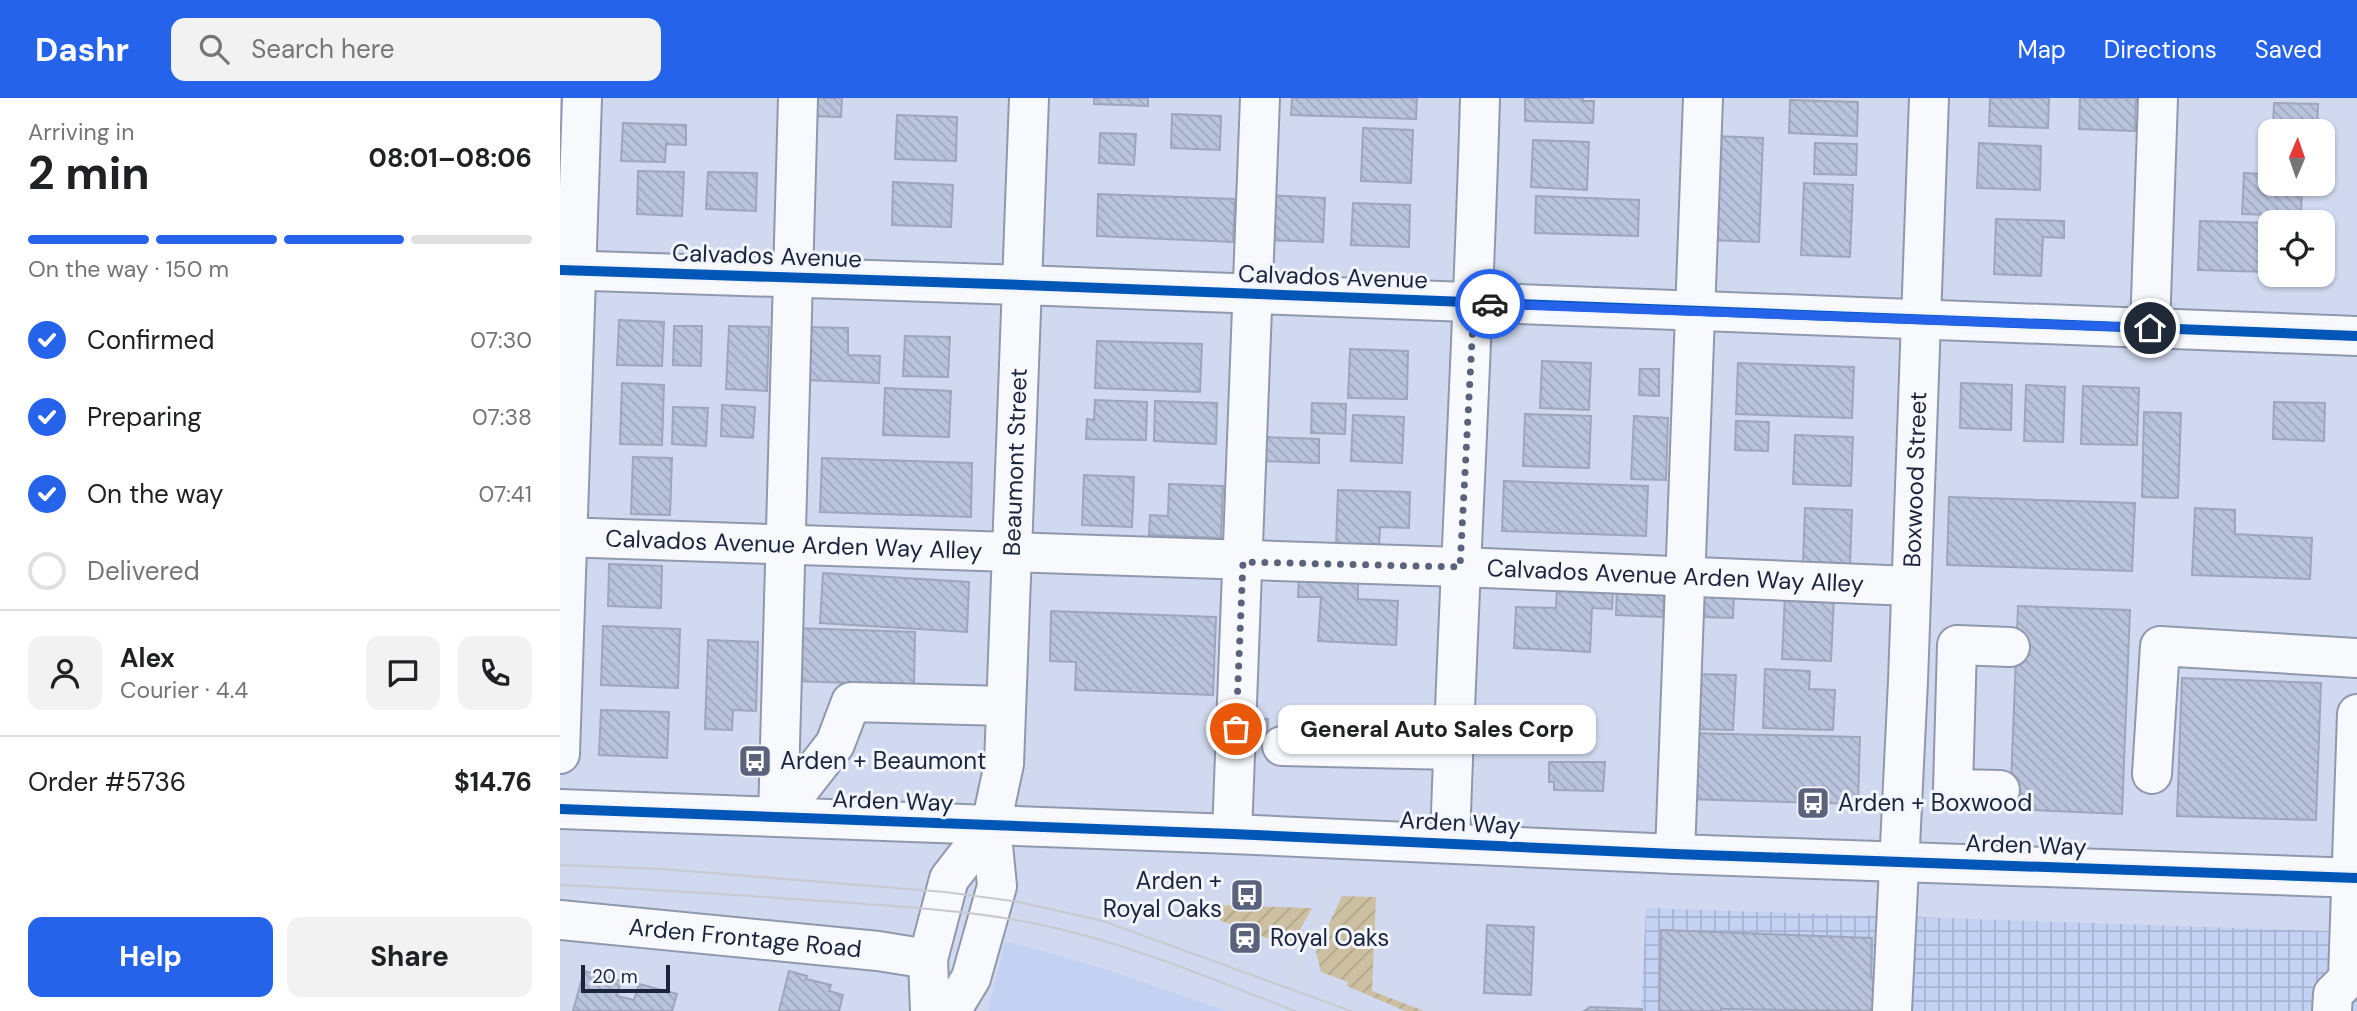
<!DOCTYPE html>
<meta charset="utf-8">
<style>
body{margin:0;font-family:"DM Sans",sans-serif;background:#f2f2f2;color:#202124;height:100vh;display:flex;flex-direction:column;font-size:26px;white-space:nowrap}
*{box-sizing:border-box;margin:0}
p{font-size:23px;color:#757577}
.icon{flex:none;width:38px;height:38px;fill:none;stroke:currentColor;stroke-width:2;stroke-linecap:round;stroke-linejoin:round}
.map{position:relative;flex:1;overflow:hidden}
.details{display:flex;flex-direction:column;background:#fff;width:560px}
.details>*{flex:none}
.needle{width:46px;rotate:2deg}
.tools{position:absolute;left:1698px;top:21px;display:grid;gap:14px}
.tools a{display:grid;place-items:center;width:77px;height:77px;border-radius:14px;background:#fff;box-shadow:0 2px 5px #0004;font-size:35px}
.scale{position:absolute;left:21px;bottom:18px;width:89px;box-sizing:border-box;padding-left:7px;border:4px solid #1b243d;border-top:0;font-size:19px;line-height:24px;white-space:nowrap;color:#1b243d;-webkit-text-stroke:5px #f2f5fc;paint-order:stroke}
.pin{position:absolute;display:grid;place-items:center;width:60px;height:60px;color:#fff;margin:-30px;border:4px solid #fff;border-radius:50%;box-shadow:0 2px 7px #0007}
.courier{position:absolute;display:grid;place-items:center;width:70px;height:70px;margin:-35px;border:5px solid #2563eb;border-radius:50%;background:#fff;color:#222;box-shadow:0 2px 9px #0007}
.bubble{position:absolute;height:49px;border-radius:14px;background:#fff;box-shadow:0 2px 5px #0004;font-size:23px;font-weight:700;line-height:49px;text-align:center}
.summary em{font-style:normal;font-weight:700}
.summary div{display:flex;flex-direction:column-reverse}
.summary{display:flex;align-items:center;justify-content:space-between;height:119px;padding:0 28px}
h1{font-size:46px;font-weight:700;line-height:52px}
.bar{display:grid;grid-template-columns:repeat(4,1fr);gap:10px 7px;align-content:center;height:84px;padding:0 28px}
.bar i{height:9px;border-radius:5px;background:#e0e0e0}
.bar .active{background:#2563eb}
.bar p{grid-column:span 4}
.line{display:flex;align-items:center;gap:18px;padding:0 28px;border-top:2px solid #e0e0e0}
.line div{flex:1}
.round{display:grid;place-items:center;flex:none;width:74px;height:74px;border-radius:14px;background:#f2f2f2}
ol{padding:0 28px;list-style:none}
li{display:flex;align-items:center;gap:21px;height:77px}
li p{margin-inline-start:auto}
li .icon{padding:7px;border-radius:50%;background:#2563eb;color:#fff;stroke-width:4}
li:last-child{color:#757577}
li i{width:38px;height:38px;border:4px solid #e0e0e0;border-radius:50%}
.cta{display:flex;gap:14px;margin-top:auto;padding:14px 28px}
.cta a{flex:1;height:80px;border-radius:14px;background:#2563eb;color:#fff;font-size:28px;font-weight:700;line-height:80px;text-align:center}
.cta a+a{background:#f2f2f2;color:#202124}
header{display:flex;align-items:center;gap:42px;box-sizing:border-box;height:98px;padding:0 35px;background:#2563eb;color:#fff}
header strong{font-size:33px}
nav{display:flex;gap:38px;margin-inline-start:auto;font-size:24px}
.search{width:490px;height:63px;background:#f2f2f2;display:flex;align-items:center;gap:18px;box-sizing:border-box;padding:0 24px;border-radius:14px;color:#757577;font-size:26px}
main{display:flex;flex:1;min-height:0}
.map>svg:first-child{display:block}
.built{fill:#c3d1f3}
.industrial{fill:url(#industrial-grid)}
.garden{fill:url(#garden-furrows)}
.building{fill:url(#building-back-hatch);stroke:#9ea6bb;stroke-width:2}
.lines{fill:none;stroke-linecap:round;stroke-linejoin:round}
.minor-casing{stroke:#9098ad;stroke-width:42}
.major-casing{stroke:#9098ad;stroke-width:42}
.path{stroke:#d4d8df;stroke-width:4.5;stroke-dasharray:5 5;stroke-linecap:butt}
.minor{stroke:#f8f9fd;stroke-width:38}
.major{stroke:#f8f9fd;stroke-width:38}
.tram{stroke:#c8cad0;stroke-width:2}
.cycleway-casing{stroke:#f2f5fc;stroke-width:15}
.cycleway{stroke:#0057b8;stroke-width:10}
.done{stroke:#5a637b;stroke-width:7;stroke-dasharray:0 12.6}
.route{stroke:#2563eb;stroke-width:9}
.labels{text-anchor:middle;stroke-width:6;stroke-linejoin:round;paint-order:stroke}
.street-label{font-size:24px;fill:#1b243d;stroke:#f2f5fc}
.poi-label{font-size:24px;fill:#1b243d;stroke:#f2f5fc;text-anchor:start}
</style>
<header>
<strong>Dashr</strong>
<div class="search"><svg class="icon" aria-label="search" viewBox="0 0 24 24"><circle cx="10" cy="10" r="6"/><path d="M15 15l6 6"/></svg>Search here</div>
<nav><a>Map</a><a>Directions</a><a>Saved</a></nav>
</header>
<main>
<section class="details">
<div class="summary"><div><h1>2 min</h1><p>Arriving in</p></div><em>08:01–08:06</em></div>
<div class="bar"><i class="active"></i><i class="active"></i><i class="active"></i><i></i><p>On the way · 150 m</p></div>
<ol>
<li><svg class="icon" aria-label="check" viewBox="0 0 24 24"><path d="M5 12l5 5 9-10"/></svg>Confirmed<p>07:30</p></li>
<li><svg class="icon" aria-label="check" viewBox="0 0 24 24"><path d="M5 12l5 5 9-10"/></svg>Preparing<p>07:38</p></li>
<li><svg class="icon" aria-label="check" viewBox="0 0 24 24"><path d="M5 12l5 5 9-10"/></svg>On the way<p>07:41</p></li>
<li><i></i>Delivered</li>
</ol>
<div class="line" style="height:126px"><a class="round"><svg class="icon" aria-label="person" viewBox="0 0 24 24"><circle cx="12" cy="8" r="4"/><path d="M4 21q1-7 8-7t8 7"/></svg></a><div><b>Alex</b><p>Courier · 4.4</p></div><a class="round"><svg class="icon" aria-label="chat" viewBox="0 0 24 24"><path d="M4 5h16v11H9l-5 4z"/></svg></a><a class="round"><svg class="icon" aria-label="phone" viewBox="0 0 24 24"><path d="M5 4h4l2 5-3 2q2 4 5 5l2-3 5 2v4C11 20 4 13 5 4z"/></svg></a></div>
<div class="line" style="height:91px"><div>Order #5736</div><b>$14.76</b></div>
<div class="cta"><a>Help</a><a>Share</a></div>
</section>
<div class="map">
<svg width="1797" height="913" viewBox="0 0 1797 913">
<defs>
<pattern id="industrial-grid" width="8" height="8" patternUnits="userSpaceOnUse" patternTransform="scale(1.75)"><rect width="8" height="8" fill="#c3d1f3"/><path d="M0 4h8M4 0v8" fill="none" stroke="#a7b3d1"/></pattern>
<pattern id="garden-furrows" width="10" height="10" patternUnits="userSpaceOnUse" patternTransform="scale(1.75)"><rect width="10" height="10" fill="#ccc0a0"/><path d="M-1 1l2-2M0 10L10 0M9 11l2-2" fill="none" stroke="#afa58b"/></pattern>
<pattern id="building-back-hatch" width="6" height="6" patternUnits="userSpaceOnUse" patternTransform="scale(1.75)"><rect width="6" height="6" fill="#b9c3dc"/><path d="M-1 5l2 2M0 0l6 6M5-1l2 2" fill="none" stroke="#9ea7be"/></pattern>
</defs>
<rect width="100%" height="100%" fill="#d0d9ef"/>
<path class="built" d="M445,843l97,27 124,43h-238z"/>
<path class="industrial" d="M1086,810l711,24v79h-716z"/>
<g class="garden">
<path d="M782,798l34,1 -4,94 52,20h-19l-58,-25 1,-4 -27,-10 -5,-20z"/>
<path d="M657,807l95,3 -20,36 -11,-4 -1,3 -61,-23v-4l-11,-4z"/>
</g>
<g class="building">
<path d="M247,0h35l-1,19 -34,-1z"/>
<path d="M534,0h54v8l-54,-2z"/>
<path d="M732,0h125l-1,21 -125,-4z"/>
<path d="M965,0h58v3h11l-1,22 -68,-2z"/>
<path d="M1430,0h59l-1,30 -59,-2z"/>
<path d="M1520,0h56l-1,33 -56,-2z"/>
<path d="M1230,2l68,2 -1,34 -68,-3z"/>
<path d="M1714,5l44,1 -1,27h-44z"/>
<path d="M612,16l49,2 -1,34 -49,-2z"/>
<path d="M337,17l60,2 -1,44 -61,-2z"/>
<path d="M63,25l63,2v20l-20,-1 -1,18 -44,-1z"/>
<path d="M803,30l50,2 -2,53 -50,-2z"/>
<path d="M540,35l36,1 -2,31 -35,-2z"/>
<path d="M1154,38l49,2 -4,104 -49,-2z"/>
<path d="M973,42l56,2 -2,48 -56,-3z"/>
<path d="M1255,45l42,1 -1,31 -42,-1z"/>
<path d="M1419,45l62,3 -1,44 -63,-2z"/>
<path d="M1704,58l6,1v27h32l-1,32 -59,-2 2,-41 19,1z"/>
<path d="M78,73l46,1 -2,44 -45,-2z"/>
<path d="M148,74l49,1 -1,38 -50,-2z"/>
<path d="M333,84l60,3 -2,42 -59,-2z"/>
<path d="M1244,85l49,2 -3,72 -49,-2z"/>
<path d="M538,96l137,5 -2,43 -136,-6z"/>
<path d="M706,97l59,3 -2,44 -59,-2z"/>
<path d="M976,98l103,4 -1,36 -103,-3z"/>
<path d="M793,105l57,2 -1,42 -58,-2z"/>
<path d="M1436,121l68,2v17l-21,-1 -2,39 -47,-2z"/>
<path d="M1640,123l70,2v49l-72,-2z"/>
<path d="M59,222l45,2 -2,44 -45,-1z"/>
<path d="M114,228h28l-1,40 -28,-1z"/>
<path d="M169,228l40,1 -2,64 -41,-2z"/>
<path d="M247,229l41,1v27l32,1 -1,27 -74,-3z"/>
<path d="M345,238l45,1 -2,40 -45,-1z"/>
<path d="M537,243l105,3 -2,48 -105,-4z"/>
<path d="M790,251l58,2 -1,48 -59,-1z"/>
<path d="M982,263l49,2 -2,47 -49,-2z"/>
<path d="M1178,265l116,4 -2,51 -116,-4z"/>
<path d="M1080,271h19v27l-20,-1z"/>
<path d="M62,285l42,2 -2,60 -42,-1z"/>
<path d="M1401,285l51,2 -1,45 -51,-2z"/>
<path d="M1466,287l39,2 -2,55 -39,-1z"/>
<path d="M1523,288l56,2 -2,57 -56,-1z"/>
<path d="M325,290l66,3 -2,46 -66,-2z"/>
<path d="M535,302l52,2 -1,38 -60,-1 1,-20 7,1z"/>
<path d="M595,303l62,2 -1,41 -62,-3z"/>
<path d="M1714,304l51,1 -1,38 -51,-2z"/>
<path d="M752,305l34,1 -1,30 -34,-1z"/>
<path d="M162,307l33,2 -2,31 -32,-2z"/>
<path d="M113,309l35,1 -2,38 -34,-2z"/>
<path d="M1584,314l37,1 -3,85 -36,-1z"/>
<path d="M965,316l66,2 -2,52 -66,-2z"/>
<path d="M793,317l51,2 -2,46 -51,-2z"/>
<path d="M1074,318l34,2 -2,62 -35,-1z"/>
<path d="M1176,323l33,1 -1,29 -33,-1z"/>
<path d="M1235,337l58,2 -2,49 -58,-2z"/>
<path d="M702,339l57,2v24l-58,-2z"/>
<path d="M73,359l39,1 -2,57 -39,-1z"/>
<path d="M262,360l150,5 -1,54 -151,-5z"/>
<path d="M524,377l50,2 -2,50 -50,-2z"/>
<path d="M944,383l144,5 -2,50 -144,-5z"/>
<path d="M609,386l54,2 -2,52 -72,-3 1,-20 18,1z"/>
<path d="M778,392l72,2 -1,36 -29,-1 -1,19 -43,-1z"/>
<path d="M1389,399l186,6 -3,68 -185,-6z"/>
<path d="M1245,410l47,2 -2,55 -47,-2z"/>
<path d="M1635,410l40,2v24l77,4 -2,41 -118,-4z"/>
<path d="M49,466l53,2 -1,42 -53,-2z"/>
<path d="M263,475l146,9 -2,50 -147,-9z"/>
<path d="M739,478l59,2v21l40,2 -2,44 -78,-4 3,-44h-23z"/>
<path d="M1057,486l47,2 -1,31 -47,-2z"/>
<path d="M997,488l56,3 -1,20 -20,-1 -2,44 -76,-4 2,-41 40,1z"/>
<path d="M1144,493l30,1 -1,26 -30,-1z"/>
<path d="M1225,496l49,1 -3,66 -49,-2z"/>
<path d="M1458,508l112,4 -8,204 -112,-5z"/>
<path d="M491,513l165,6 -3,78 -138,-5 1,-28 -26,-1z"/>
<path d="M43,528l77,3 -2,59 -77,-3z"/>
<path d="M234,530l121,4 -1,53 -122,-4z"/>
<path d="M148,542l50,2 -2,69 -23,-1 -1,20 -27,-1z"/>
<path d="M1205,571l45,2 -1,18 26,1 -2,40 -70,-2z"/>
<path d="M1136,576l40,1 -3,55 -40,-1z"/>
<path d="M1622,580l139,5 -5,137 -139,-4z"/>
<path d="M41,612l68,2 -2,46 -68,-3z"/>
<path d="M683,620l25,1 -1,27h-25z"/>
<path d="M1127,635l173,4 -2,67 -172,-5z"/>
<path d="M989,664h56l-2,29 -49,-1v-8h-5z"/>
<path d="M927,827l47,2 -3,68 -47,-2z"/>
<path d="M1101,832l211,8 -1,39h5l-1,34 -154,-2v2h-62z"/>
<path d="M24,873l37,10 -4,15 17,4 5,-16 38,10 -5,17h-99z"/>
<path d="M229,873l18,5 -1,3 25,6 -2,6 14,4 -4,16h-60z"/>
<path d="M1030,909l52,2v2h-58z"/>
</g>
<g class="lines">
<defs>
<g id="minor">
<path d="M0,172l462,15 1335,51"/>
<path d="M1590,230l8,-230"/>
<path id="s1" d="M0,439l900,30 451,19"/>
<path d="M722,648l171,4"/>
<path d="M0,656l22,-656"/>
<path d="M1592,676l8,-128 197,12"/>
<path d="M1440,692l-47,-1 4,-144 53,2"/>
<path d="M218,719l20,-719"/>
<path d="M218,719l57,-73 16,-42 155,4"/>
<path d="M672,736l28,-736"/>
<path d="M890,745c8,-248 23,-496 30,-745"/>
<path d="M1115,756l28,-756"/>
<path id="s2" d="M0,822l318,31 50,8"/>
<path d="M370,913l-2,-52 21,-80 42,-54"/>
<path id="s3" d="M391,913l20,-33 26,-92 -6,-61 13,-61 25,-666"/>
<path id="s4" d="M1332,913l16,-330 21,-583"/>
<path d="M1772,913l1,-17 15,-15 9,-265"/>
</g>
<path id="major" d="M0,711l672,25 443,20 682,24"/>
</defs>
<use href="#minor" class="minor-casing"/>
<use href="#major" class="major-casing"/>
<g class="path">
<path d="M622,840l30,-52"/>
<path d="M732,881l41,-88"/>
</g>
<use href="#minor" class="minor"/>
<use href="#major" class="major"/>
<g class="tram">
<path d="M0,767l102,4 283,23 74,10 84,19 248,90"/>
<path d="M0,787c94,4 187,11 280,17 71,6 145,9 215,26 83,19 161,53 240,83"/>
</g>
<defs>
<g id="cycleway">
<path d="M0,172l462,15 1335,51"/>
<path d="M0,711l672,25 443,20 682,24"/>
</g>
</defs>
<use href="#cycleway" class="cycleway-casing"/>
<use href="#cycleway" class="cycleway"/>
</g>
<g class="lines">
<path class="done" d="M676,631l7,-167 217,5 14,-264 16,1"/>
<path class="route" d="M930,206l660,24"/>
</g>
<defs>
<symbol id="bus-square" viewBox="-11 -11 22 22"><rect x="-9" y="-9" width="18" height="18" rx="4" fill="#5a637b" stroke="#f2f5fc"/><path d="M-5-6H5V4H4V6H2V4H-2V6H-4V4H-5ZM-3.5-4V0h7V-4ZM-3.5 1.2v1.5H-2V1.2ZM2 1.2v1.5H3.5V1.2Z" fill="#fff"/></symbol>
<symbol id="station-square" viewBox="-11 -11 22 22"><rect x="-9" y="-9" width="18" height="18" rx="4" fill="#5a637b" stroke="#f2f5fc"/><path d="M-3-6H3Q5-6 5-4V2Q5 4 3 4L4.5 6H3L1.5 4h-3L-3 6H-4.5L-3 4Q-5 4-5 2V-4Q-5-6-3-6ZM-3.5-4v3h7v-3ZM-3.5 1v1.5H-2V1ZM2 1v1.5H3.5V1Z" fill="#fff"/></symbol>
</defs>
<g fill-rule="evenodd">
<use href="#bus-square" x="176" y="644" width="38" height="38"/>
<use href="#bus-square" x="1234" y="686" width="38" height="38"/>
<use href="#bus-square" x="668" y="778" width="38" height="38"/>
<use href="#station-square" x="666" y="821" width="38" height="38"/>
</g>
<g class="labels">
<g class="street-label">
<text transform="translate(207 158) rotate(2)" y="8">Calvados Avenue</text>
<text transform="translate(773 179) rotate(2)" y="8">Calvados Avenue</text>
<text dy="8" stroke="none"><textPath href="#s3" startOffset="560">Beaumont Street</textPath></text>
<text dy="8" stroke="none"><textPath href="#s4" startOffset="532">Boxwood Street</textPath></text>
<text dy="8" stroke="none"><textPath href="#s1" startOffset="234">Calvados Avenue Arden Way Alley</textPath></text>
<text dy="8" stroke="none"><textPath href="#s1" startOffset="1116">Calvados Avenue Arden Way Alley</textPath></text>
<text transform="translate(333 703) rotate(2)" y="8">Arden Way</text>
<text transform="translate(900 725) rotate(3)" y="8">Arden Way</text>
<text transform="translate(1466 747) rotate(2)" y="8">Arden Way</text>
<text dy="8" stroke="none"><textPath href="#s2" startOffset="186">Arden Frontage Road</textPath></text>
</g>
<g class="poi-label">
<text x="220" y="671">Arden + Beaumont</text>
<text x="1278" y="713">Arden + Boxwood</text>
<text x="662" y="791" text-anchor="end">Arden +<tspan x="662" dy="28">Royal Oaks</tspan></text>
<text x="710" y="848">Royal Oaks</text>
</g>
</g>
</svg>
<div class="tools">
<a><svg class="needle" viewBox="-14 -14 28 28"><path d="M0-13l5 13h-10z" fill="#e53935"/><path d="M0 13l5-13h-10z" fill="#757577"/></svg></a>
<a><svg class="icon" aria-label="locate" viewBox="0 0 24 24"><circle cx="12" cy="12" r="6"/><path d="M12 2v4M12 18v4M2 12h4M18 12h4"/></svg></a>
</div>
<div class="scale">20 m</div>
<div class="pin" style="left:676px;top:631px;background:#ea580c"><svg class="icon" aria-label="bag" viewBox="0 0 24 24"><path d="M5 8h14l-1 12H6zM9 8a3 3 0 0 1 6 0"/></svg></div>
<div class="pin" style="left:1590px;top:230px;background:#1f2937"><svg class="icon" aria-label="home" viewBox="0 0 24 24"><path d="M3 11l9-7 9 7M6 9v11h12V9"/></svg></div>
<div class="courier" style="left:930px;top:206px"><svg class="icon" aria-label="car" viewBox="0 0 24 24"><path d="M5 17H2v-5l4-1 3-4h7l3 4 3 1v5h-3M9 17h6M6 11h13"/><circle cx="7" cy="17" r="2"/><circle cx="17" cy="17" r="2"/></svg></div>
<div class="bubble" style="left:718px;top:607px;width:318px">General Auto Sales Corp</div>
</div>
</main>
